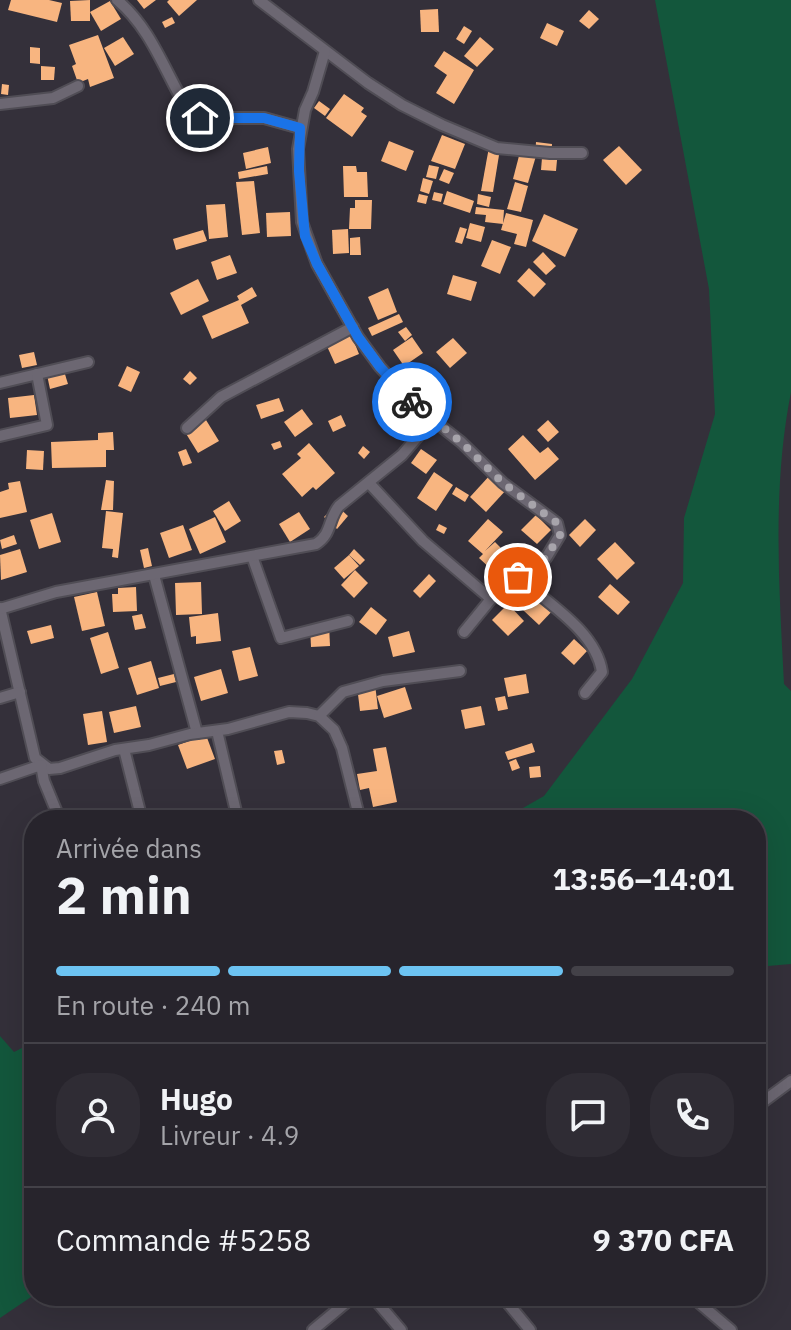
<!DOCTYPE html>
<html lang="fr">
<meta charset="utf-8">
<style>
body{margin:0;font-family:"IBM Plex Sans",sans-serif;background:#2f2c34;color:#f1f3f6;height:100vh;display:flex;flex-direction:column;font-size:30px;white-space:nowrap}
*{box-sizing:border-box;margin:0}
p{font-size:26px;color:#a4a4a9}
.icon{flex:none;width:44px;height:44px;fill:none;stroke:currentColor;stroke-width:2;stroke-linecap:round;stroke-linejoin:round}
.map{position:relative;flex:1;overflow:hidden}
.panel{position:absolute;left:24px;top:810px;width:742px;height:496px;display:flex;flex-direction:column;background:#27242c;border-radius:32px;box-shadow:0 8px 32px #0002,0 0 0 2px #434148}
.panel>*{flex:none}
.pin{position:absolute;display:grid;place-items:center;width:68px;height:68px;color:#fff;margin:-34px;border:4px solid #fff;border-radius:50%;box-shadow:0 2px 8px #0007}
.courier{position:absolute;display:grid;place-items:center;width:80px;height:80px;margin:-40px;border:6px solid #1a73e8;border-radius:50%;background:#fff;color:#222;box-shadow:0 2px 10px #0007}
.overview em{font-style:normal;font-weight:700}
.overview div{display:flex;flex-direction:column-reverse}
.overview{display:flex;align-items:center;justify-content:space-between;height:136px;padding:0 32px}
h1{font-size:52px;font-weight:700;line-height:60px}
.bar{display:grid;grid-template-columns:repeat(4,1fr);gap:12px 8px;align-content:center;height:96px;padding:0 32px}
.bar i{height:10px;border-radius:6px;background:#434148}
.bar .selected{background:#6cc3f2}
.bar p{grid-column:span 4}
.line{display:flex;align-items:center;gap:20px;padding:0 32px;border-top:2px solid #434148}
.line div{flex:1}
.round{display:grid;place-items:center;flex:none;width:84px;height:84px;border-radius:32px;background:#2f2c34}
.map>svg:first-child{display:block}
.green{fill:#13573c}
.building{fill:#f8b580}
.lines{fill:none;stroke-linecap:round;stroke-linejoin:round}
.minor-casing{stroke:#504d55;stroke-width:14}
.minor{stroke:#6c6772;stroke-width:10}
.done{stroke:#a7a4ab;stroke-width:8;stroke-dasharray:0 14.4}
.route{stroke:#1a73e8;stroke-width:10}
</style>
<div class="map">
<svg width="791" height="1330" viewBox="0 0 791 1330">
<rect width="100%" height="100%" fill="#34303a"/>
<g class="green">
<path d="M655,0h136v392c-19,96 -12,194 -7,292l7,7v273l-35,3v-147h-254l42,-24 88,-117 51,-96 1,-65 31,-104 -6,-125z"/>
<path d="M0,1036l14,16 20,-10v253l-34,23z"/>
</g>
<g class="building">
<path d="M11,0h38l13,3 -5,19 -49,-12z"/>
<path d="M90,0v21h-19l-1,-20z"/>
<path d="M137,0h19l-12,9z"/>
<path d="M169,0h28l-18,16 -12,-14z"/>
<path d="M110,1l11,18 -20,12 -11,-19z"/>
<path d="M438,9l1,23h-18l-1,-22z"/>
<path d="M589,10l10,9 -10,10 -10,-8z"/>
<path d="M172,17l3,6 -10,5 -3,-6z"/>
<path d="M547,23l17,8 -7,15 -17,-8z"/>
<path d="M464,26l8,5 -8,13 -8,-5z"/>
<path d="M98,35l16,43 -24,9 -2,-8 -10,4 -6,-17 4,-2 -7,-19z"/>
<path d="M123,37l11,17 -19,12 -11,-18z"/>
<path d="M480,37l14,12 -17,18 -13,-11z"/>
<path d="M30,47l10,1v16l-10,-1z"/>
<path d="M444,51l30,19 -20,34 -18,-11 11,-18 -13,-9z"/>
<path d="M41,66l14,1 -1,13h-13z"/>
<path d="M2,84l7,1 -1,10 -7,-1z"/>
<path d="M344,94l20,14 -3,4 6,4 -15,21 -26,-19z"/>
<path d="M319,101l11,8 -5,7 -11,-8z"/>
<path d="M442,135l23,9 -10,25 -24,-8z"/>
<path d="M389,141l25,10 -8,20 -25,-10z"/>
<path d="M536,142l16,2 -1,13 -16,-1z"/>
<path d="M619,146l23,24 -16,15 -23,-25z"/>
<path d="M268,147l3,16 -25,6 -3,-16z"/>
<path d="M489,147l11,2 -7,43 -12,-1z"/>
<path d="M520,152l16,4 -8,27 -15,-4z"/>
<path d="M542,158l15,2 -1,11 -15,-1z"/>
<path d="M429,165l10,2 -3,12 -10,-2z"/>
<path d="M267,166l1,8 -29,5 -1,-7z"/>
<path d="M343,166h13l1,6h10l1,25h-24z"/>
<path d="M444,169l10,4 -5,11 -10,-4z"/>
<path d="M423,178l10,3 -4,13 -9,-3z"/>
<path d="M254,181l6,52 -18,2 -6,-53z"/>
<path d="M515,182l13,4 -7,26 -14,-3z"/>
<path d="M447,191l27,10 -4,12 -27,-9z"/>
<path d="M434,192l9,2 -2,8 -9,-2z"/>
<path d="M419,194l9,2 -2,8 -9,-2z"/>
<path d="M478,194l13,3 -2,10 -12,-3z"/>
<path d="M355,200h17l-1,29h-22l1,-21h5z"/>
<path d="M225,204l3,33 -19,2 -3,-34z"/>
<path d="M476,207l28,3 -1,14 -18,-2 1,-7 -11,-1z"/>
<path d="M290,212l1,24 -24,1 -1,-24z"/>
<path d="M506,213l27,7 -7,27 -12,-3 3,-10 -16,-4z"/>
<path d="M544,214l34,15 -13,28 -33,-16z"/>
<path d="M470,223l15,4 -4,15 -15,-4z"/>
<path d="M460,227l7,2 -5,15 -7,-2z"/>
<path d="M348,229l1,24 -16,1 -1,-24z"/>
<path d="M203,230l4,11 -31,9 -3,-11z"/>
<path d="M360,237l1,18h-11v-17z"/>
<path d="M492,240l19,7 -11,27 -19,-8z"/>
<path d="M543,252l13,14 -10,9 -13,-13z"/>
<path d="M230,255l7,18 -20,7 -6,-18z"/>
<path d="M529,268l17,16 -12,13 -17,-16z"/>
<path d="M453,275l24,7 -6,19 -24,-7z"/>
<path d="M198,279l11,22 -28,14 -11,-22z"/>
<path d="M252,287l5,9 -16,9 8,18 -37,16 -10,-23 37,-16 -2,-4z"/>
<path d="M388,288l9,24 -19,8 -10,-23z"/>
<path d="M399,314l4,8 -31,14 -4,-8z"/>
<path d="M406,327l6,8 -7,6 -7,-9z"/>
<path d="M351,334l8,20 -24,10 -9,-20z"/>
<path d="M412,337l11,16 -19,13 -11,-16z"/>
<path d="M453,338l14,15 -17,15 -14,-16z"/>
<path d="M34,352l3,13 -15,3 -3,-13z"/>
<path d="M127,366l13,6 -9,20 -13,-6z"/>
<path d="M64,371l4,13 -18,5 -3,-14z"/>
<path d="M190,371l7,7 -7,7 -7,-6z"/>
<path d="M34,395l3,20 -27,3 -2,-20z"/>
<path d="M279,398l5,13 -23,8 -5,-14z"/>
<path d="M378,399l13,11 -6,6 -12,-11z"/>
<path d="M302,409l11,15 -18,13 -11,-15z"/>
<path d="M341,415l5,11 -13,6 -5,-11z"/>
<path d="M206,420l13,21 -21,12 -13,-21z"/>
<path d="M548,420l11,12 -11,10 -11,-12z"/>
<path d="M113,432l1,18h-8v17l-54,1 -1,-26 47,-2v-7z"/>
<path d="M523,435l17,18 8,-6 11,12 -24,21 -27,-31z"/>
<path d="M280,441l2,6 -8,3 -3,-6z"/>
<path d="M309,443l26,30 -19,17 -3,-3 -11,10 -20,-23 19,-16 -4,-4z"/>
<path d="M363,446l7,6 -6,7 -6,-6z"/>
<path d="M186,449l6,14 -9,3 -5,-14z"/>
<path d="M421,449l16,11 -11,14 -15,-11z"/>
<path d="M27,450l17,1 -1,19 -17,-1z"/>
<path d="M434,472l19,13 -17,26 -19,-13z"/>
<path d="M491,474l16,15 -21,23 -16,-15z"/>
<path d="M106,480l8,1 -1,29h-12z"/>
<path d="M20,481l7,31 -27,6v-26l9,-3 -1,-6z"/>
<path d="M456,487l13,8 -4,7 -13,-8z"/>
<path d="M229,501l12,20 -16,10 -12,-20z"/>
<path d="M336,505l12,11 -11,13 -13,-12z"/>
<path d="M106,511l17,2 -5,45 -6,-1 1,-8 -11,-1z"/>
<path d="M299,512l11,17 -20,13 -11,-18z"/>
<path d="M52,513l9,29 -22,7 -9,-29z"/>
<path d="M536,515l15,15 -14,14 -16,-14z"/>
<path d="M215,517l11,25 -26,12 -11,-25z"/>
<path d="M488,519l15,13 -18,19 10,-9 14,14 -16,15 -14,-13 4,-4 -15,-13z"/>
<path d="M585,519l11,11 -16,17 -11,-12z"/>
<path d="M439,524l8,4 -3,6 -8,-4z"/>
<path d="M183,525l9,25 -23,8 -9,-25z"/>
<path d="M14,535l3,9 -15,5 -2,-9z"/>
<path d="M615,542l20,21 -18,17 -20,-21z"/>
<path d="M148,548l4,18 -8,2 -4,-18z"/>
<path d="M20,549l7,23 -26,8 -1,-25z"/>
<path d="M354,549l11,11 -5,5 -11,-10z"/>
<path d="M349,555l10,11 -15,13 -10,-11z"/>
<path d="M355,570l13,13 -14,15 -13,-13z"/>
<path d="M429,574l7,7 -16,17 -7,-7z"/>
<path d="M201,582l1,32 -26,1 -1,-32z"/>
<path d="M610,584l20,18 -12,13 -20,-18z"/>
<path d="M136,587l1,24 -24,1 -1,-18h6v-6z"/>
<path d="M97,592l8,34 -23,5 -8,-34z"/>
<path d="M539,593l16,15 -16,17 -16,-15z"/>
<path d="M508,604l16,17 -16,15 -16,-16z"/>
<path d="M371,607l16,13 -11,15 -17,-13z"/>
<path d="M218,613l3,28 -25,3v-8l-5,1 -2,-20z"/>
<path d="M142,614l4,14 -11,2 -3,-14z"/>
<path d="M329,624l1,22 -19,1 -1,-22z"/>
<path d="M51,625l3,13 -23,6 -4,-13z"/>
<path d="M409,631l6,21 -22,5 -5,-20z"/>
<path d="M108,632l11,36 -18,6 -11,-36z"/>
<path d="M574,639l13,12 -13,14 -13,-12z"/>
<path d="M250,647l8,29 -19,5 -7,-30z"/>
<path d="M151,661l8,27 -22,7 -9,-27z"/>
<path d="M221,669l7,24 -27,8 -7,-24z"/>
<path d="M174,674l2,8 -16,4 -2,-8z"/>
<path d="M526,674l3,19 -21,4 -4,-19z"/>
<path d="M375,684l3,25 -18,2 -3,-25z"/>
<path d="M405,687l7,22 -28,9 -7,-22z"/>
<path d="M505,696l3,13 -10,2 -3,-13z"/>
<path d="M136,706l5,21 -27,6 -5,-21z"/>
<path d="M481,706l4,19 -20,4 -4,-19z"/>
<path d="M102,711l5,31 -19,3 -5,-31z"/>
<path d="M206,735l9,24 -28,10 -9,-24z"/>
<path d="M532,743l3,9 -27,8 -3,-8z"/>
<path d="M386,747l11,55 -24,5 -4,-19 -9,2 -3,-16 20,-3 -4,-22z"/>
<path d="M282,750l3,13 -8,2 -3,-14z"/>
<path d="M516,759l4,9 -8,3 -3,-9z"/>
<path d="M540,766l1,11 -11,1 -1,-11z"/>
</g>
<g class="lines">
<defs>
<g id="minor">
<path d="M117,0c35,29 48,73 71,110l12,8h64l36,10"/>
<path d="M259,0l109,83 34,22 40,20 55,23 53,5h32"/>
<path d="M325,51l-12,41 -8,18 -7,39 4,73 15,42 41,73 22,30 39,42 42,33 42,41 54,40 3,12 -14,23 -55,41 -27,33"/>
<path d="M0,104l53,-6 25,-12"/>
<path d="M0,383l88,-21"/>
<path d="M187,428l34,-31 132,-70"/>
<path d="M0,436l47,-11 -10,-51"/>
<path d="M369,483l54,58 68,58"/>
<path d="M252,556l29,82 67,-17"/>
<path d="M154,575l43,158"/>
<path d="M518,577c29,26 78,54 84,95l-17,21"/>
<path d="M0,608l35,150 14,11 11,-1 55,-18 34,-5 41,-11 38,-5 61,-17 18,1 12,3 15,14 8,18 18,72"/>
<path d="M0,609l56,-17 260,-48c16,-10 12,-25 23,-38l63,-51 30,-35"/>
<path d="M0,698l20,-6"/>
<path d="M319,716l24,-24 40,-11 77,-10"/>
<path d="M217,731l21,89"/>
<path d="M124,749l18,71"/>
<path d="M0,779l41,-14 3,16 16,39"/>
<path d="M756,1107l35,-26"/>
<path d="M372,1296l29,34"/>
<path d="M502,1296l28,34"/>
<path d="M691,1296l40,34"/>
<path d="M313,1330l41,-34"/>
</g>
</defs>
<use href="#minor" class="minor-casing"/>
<use href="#minor" class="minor"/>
</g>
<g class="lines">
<path class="done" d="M412,402l49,40 42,41 54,40 3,12 -14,23 -28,19"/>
<path class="route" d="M200,118h64l36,10 -1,43 6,65 12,28 41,73 22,30 32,35"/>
</g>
</svg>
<div class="pin" style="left:518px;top:577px;background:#ea580c"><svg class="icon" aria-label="bag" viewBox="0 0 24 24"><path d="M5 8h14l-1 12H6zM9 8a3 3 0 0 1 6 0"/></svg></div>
<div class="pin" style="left:200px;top:118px;background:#1f2937"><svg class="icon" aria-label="home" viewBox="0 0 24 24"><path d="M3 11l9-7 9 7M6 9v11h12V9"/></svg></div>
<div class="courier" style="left:412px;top:402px"><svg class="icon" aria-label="bike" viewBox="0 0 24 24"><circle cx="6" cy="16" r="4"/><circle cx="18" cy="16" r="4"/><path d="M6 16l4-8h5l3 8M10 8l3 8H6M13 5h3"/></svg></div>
<section class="panel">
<div class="overview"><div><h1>2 min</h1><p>Arrivée dans</p></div><em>13:56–14:01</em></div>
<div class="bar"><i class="selected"></i><i class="selected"></i><i class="selected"></i><i></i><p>En route · 240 m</p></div>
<div class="line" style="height:144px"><a class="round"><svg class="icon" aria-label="person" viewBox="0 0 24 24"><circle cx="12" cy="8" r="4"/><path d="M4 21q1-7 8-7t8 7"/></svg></a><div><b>Hugo</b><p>Livreur · 4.9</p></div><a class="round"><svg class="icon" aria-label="chat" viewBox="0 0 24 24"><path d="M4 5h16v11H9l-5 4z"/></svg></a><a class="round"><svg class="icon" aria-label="phone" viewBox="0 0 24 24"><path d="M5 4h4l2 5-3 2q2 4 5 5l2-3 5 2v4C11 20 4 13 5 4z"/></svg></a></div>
<div class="line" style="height:104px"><div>Commande #5258</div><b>9 370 CFA</b></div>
</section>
</div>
